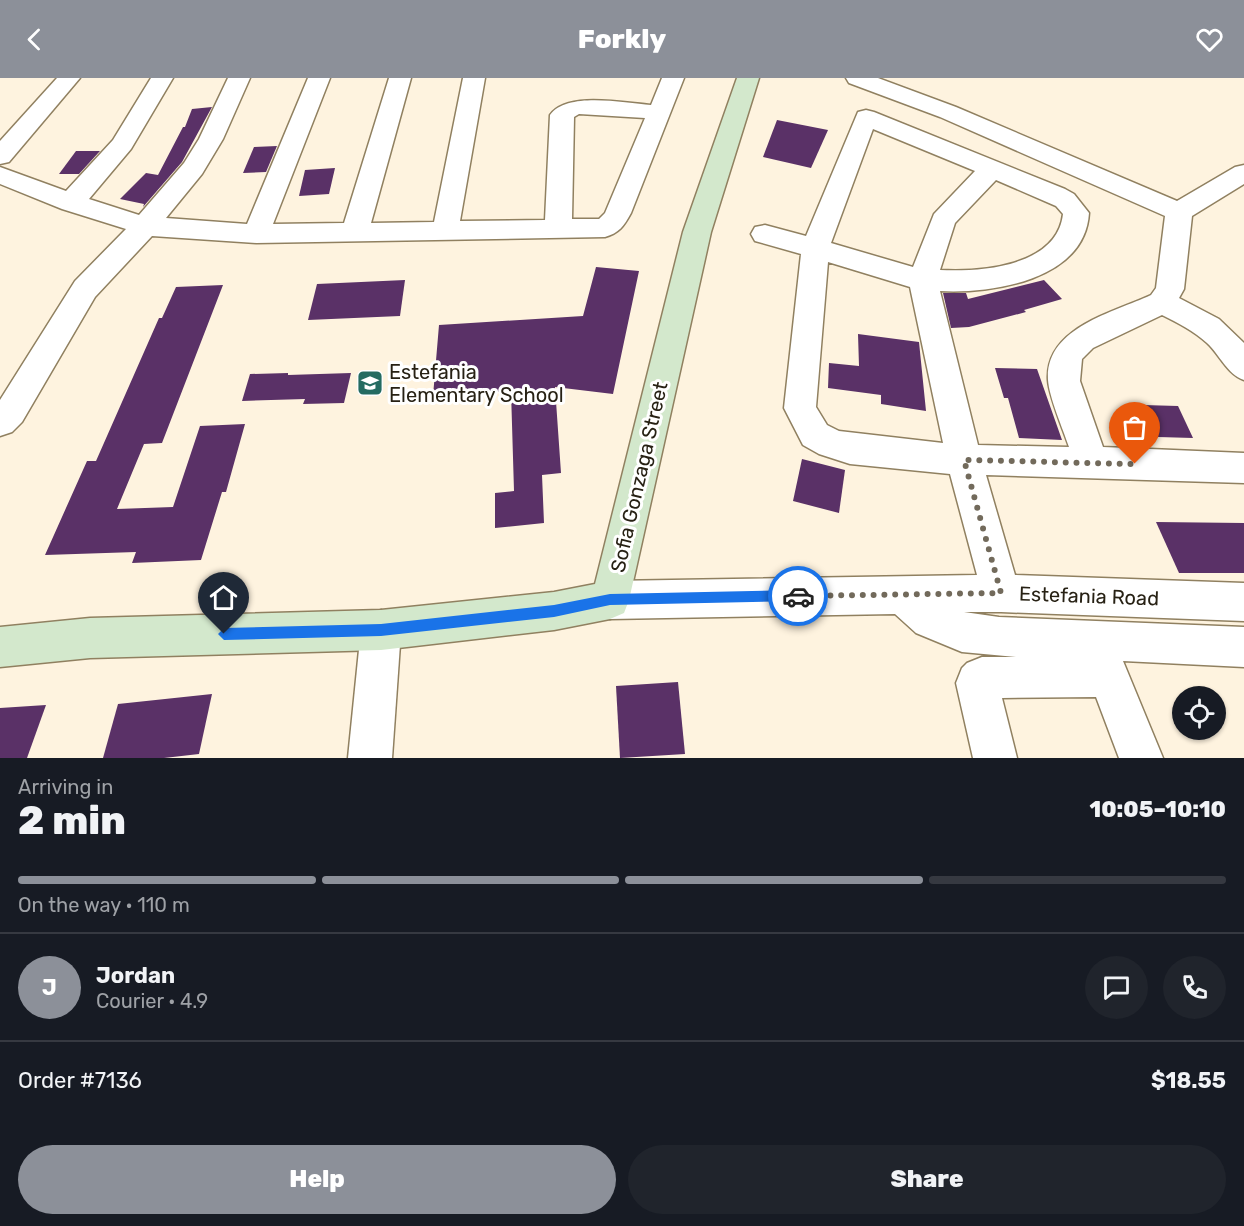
<!DOCTYPE html>
<meta charset="utf-8">
<style>
body{margin:0;font-family:Rubik,sans-serif;background:#20242c;color:#f1f3f6;height:100vh;display:flex;flex-direction:column;font-size:22px;white-space:nowrap}
*{box-sizing:border-box;margin:0}
p{font-size:20px;color:#9ea1a6}
.icon{flex:none;width:33px;height:33px;fill:none;stroke:currentColor;stroke-width:2;stroke-linecap:round;stroke-linejoin:round}
.map{position:relative;height:680px;overflow:hidden}
.details{display:flex;flex-direction:column;background:#171b24;flex:1}
.details>*{flex:none}
.buttons{position:absolute;left:1172px;top:608px;display:grid;gap:12px}
.buttons a{display:grid;place-items:center;width:54px;height:54px;border-radius:50%;background:#171b24;box-shadow:0 2px 4px #0004;font-size:30px}
.pin{position:absolute;display:grid;place-items:center;width:51px;height:51px;color:#fff;margin:-62px -26px;border-radius:50% 50% 50% 0;rotate:-45deg;box-shadow:0 0 6px #0007}
.pin .icon{rotate:45deg}
.courier{position:absolute;display:grid;place-items:center;width:60px;height:60px;margin:-30px;border:4px solid #1a73e8;border-radius:50%;background:#fff;color:#222;box-shadow:0 2px 8px #0007}
.overview em{font-style:normal;font-weight:800}
.overview div{display:flex;flex-direction:column-reverse}
.overview{display:flex;align-items:center;justify-content:space-between;height:102px;padding:0 18px}
h1{font-size:39px;font-weight:800;line-height:45px}
.bar{display:grid;grid-template-columns:repeat(4,1fr);gap:9px 6px;align-content:center;height:72px;padding:0 18px}
.bar i{height:8px;border-radius:4px;background:#363941}
.bar .selected{background:#8c9099}
.bar p{grid-column:span 4}
.line{display:flex;align-items:center;gap:15px;padding:0 18px;border-top:2px solid #363941}
.line div{flex:1}
.round{display:grid;place-items:center;flex:none;width:63px;height:63px;border-radius:32px;background:#20242c}
.action{display:flex;gap:12px;margin-top:auto;padding:12px 18px}
.action a{flex:1;height:69px;border-radius:36px;background:#8c9099;color:#fff;font-size:24px;font-weight:800;line-height:69px;text-align:center}
.action a+a{background:#20242c;color:#f1f3f6}
header{display:flex;justify-content:space-between;align-items:center;height:78px;padding:0 18px;background:#8c9099;color:#fff;font-size:27px;font-weight:800}
.map>svg:first-child{display:block}
.building{fill:#5a3167}
.lines{fill:none;stroke-linecap:round;stroke-linejoin:round}
.street-casing{stroke:#908060;stroke-width:3}
.secondary-casing{stroke:#908060;stroke-width:3}
.street{fill:#fff;fill-rule:evenodd}
.secondary{fill:#d3e8cc;fill-rule:evenodd}
.route{fill:#1a73e8}
.done{stroke:#726a5b;stroke-width:6;stroke-dasharray:0 10.8}
.labels{text-anchor:middle;stroke-width:6;stroke-linejoin:round;paint-order:stroke}
.poi-label{font-size:20px;fill:#272114;stroke:#fff;text-anchor:start}
.street-label{font-size:20px;fill:#272114;stroke:#fff}
</style>
<header><svg class="icon" aria-label="back" viewBox="0 0 24 24"><path d="M15 5l-7 7 7 7"/></svg>Forkly<svg class="icon" aria-label="heart" viewBox="0 0 24 24"><path d="M12 20l-8-8c-3-5 5-10 8-4 3-6 11-1 8 4z"/></svg></header>
<div class="map">
<svg width="1244" height="680" viewBox="0 0 1244 680">
<rect width="100%" height="100%" fill="#fef3df"/>
<g class="building">
<path d="M212,29l-30,55 -39,45 1,-3 -24,-5 26,-26 12,2 25,-48h2l7,-18z"/>
<path d="M777,42l51,10 -17,38 -48,-11z"/>
<path d="M277,68l-11,26 -23,1 11,-26z"/>
<path d="M76,73h24l-21,23h-20z"/>
<path d="M335,90l-6,26 -30,2 6,-26z"/>
<path d="M596,189l43,4 -26,123 -58,-7 6,86 -19,2 2,48 -49,5v-35l19,-2 -3,-100 -78,5 6,-71 144,-9z"/>
<path d="M405,202l-5,36 -92,4 9,-36z"/>
<path d="M1044,202l18,19 -38,11 2,2 -57,15 -18,1 -8,-35h23l2,6z"/>
<path d="M223,207l-61,158 -18,1 -27,65 56,-2 27,-81 45,-2 -19,68h-4l-21,68 -69,3 4,-11 -91,3 42,-94h9l63,-143h3l14,-31z"/>
<path d="M858,256l61,8 7,69 -45,-7v-9l-53,-7 1,-25 30,3z"/>
<path d="M995,290l42,1 25,71 -43,-2 -11,-40h-4z"/>
<path d="M288,295v2l63,-2 -7,30 -41,1 2,-5 -63,2 8,-27z"/>
<path d="M1143,327l35,1 15,32 -35,-1z"/>
<path d="M802,381l43,11 -6,43 -46,-12z"/>
<path d="M1156,444l88,1v50h-65z"/>
<path d="M678,604l7,72 -65,4 -4,-72z"/>
<path d="M212,616l-13,60 -35,4h-61l15,-54z"/>
<path d="M46,627l-19,53h-27v-50z"/>
</g>
<g class="lines">
<defs>
<g id="street">
<path d="M57,0h23l-71,84 -9,2v-23z"/>
<path d="M151,0h22l-42,71 -42,50 50,16 45,-52 15,-24 29,-61h22l-27,61 -21,35 -36,44 81,6 61,-146h22l-57,146 71,-1 45,-145h22l-40,145 63,-1 29,-144h22l-25,143 85,-1 5,-105c17,-24 74,-12 101,-10l11,-27h22l-53,135c-7,13 -12,20 -26,24l-349,6 -104,-7 -57,61 -73,125 -10,10 -12,4v-36l75,-119 51,-52 -64,-20 -62,-25v-17l66,24 47,-51zM579,36l66,4 -40,95 -6,6h-27l2,-102z"/>
<path d="M846,0h32l78,29 221,94 58,-34 9,-2v19l-52,32 -8,73 -5,9 40,21 25,24v37c-17,-6 -24,-25 -37,-37 -13,-12 -29,-20 -45,-28l-69,33 -11,11 -2,22 23,66 141,6v30l-258,-8 29,100 229,8v38l-243,-9h-37l35,5 245,10v40l-121,-6 40,97h-44l-23,-61 -94,1 15,60h-44l-17,-75 6,-15 5,-5 15,-6h34l-54,-5 -46,-19 -21,-19 -285,5 -14,-6 -5,-13 5,-13 14,-6 367,-6 -27,-101 -100,-10 -31,-10 -16,-9 -19,-37 17,-154 -46,-13 -4,-7 4,-7 10,-2 41,11 52,-124 8,-2 8,2 191,77 9,5 15,19c-4,67 -97,81 -149,78l38,154 91,2c-6,-18 -20,-50 -21,-67 -3,-52 64,-67 103,-85l5,-7 9,-72 -225,-99 -91,-34zM873,51l102,42 -41,43 -21,53 -82,-24zM996,102l60,26 7,8c-6,53 -83,58 -123,56l15,-47zM828,184l82,25 33,156 -104,-12 -12,-6 -11,-18z"/>
<path d="M381,532l14,6 6,14 -9,128h-44l13,-128 6,-14z"/>
</g>
<path id="secondary" d="M737,0h22l-48,154 -82,368 -5,13 -14,6 -56,11 -173,20 -291,8 -90,9v-40l90,-9 291,-8 173,-18 41,-8 88,-352z"/>
</defs>
<use href="#street" class="street-casing"/>
<use href="#secondary" class="secondary-casing"/>
<use href="#street" class="street"/>
<use href="#secondary" class="secondary"/>
</g>
<path class="route" d="M798,512l6,6 -6,5 -188,4 -56,12 -173,19 -157,4 -6,-6 6,-6 157,-4 173,-19 56,-11z"/>
<g class="lines">
<path class="done" d="M798,518l203,-3 -37,-133 171,4"/>
</g>
<defs>
<symbol id="school-square" viewBox="-11 -11 22 22"><rect x="-9" y="-9" width="18" height="18" rx="4" fill="#246b61" stroke="#fff"/><path d="M0-5L7-2L0 1L-7-2ZM-4 1L0 2.5L4 1V4Q0 6-4 4Z" fill="#fff"/></symbol>
</defs>
<g fill-rule="evenodd">
<use href="#school-square" x="355" y="290" width="30" height="30"/>
</g>
<g class="labels">
<g class="poi-label">
<text x="389" y="301">Estefania<tspan x="389" dy="23">Elementary School</tspan></text>
</g>
<g class="street-label">
<text transform="translate(639 399) rotate(-77)" y="7">Sofia Gonzaga Street</text>
<text transform="translate(1089 518) rotate(2)" y="7">Estefania Road</text>
</g>
</g>
</svg>
<div class="buttons">
<a><svg class="icon" aria-label="locate" viewBox="0 0 24 24"><circle cx="12" cy="12" r="6"/><path d="M12 2v4M12 18v4M2 12h4M18 12h4"/></svg></a>
</div>
<div class="pin" style="left:1135px;top:386px;background:#ea580c"><svg class="icon" aria-label="bag" viewBox="0 0 24 24"><path d="M5 8h14l-1 12H6zM9 8a3 3 0 0 1 6 0"/></svg></div>
<div class="pin" style="left:224px;top:556px;background:#1f2937"><svg class="icon" aria-label="home" viewBox="0 0 24 24"><path d="M3 11l9-7 9 7M6 9v11h12V9"/></svg></div>
<div class="courier" style="left:798px;top:518px"><svg class="icon" aria-label="car" viewBox="0 0 24 24"><path d="M5 17H2v-5l4-1 3-4h7l3 4 3 1v5h-3M9 17h6M6 11h13"/><circle cx="7" cy="17" r="2"/><circle cx="17" cy="17" r="2"/></svg></div>
</div>
<section class="details">
<div class="overview"><div><h1>2 min</h1><p>Arriving in</p></div><em>10:05–10:10</em></div>
<div class="bar"><i class="selected"></i><i class="selected"></i><i class="selected"></i><i></i><p>On the way · 110 m</p></div>
<div class="line" style="height:108px"><b class="round" style="background:#8c9099;color:#fff">J</b><div><b>Jordan</b><p>Courier · 4.9</p></div><a class="round"><svg class="icon" aria-label="chat" viewBox="0 0 24 24"><path d="M4 5h16v11H9l-5 4z"/></svg></a><a class="round"><svg class="icon" aria-label="phone" viewBox="0 0 24 24"><path d="M5 4h4l2 5-3 2q2 4 5 5l2-3 5 2v4C11 20 4 13 5 4z"/></svg></a></div>
<div class="line" style="height:78px"><div>Order #7136</div><b>$18.55</b></div>
<div class="action"><a>Help</a><a>Share</a></div>
</section>
